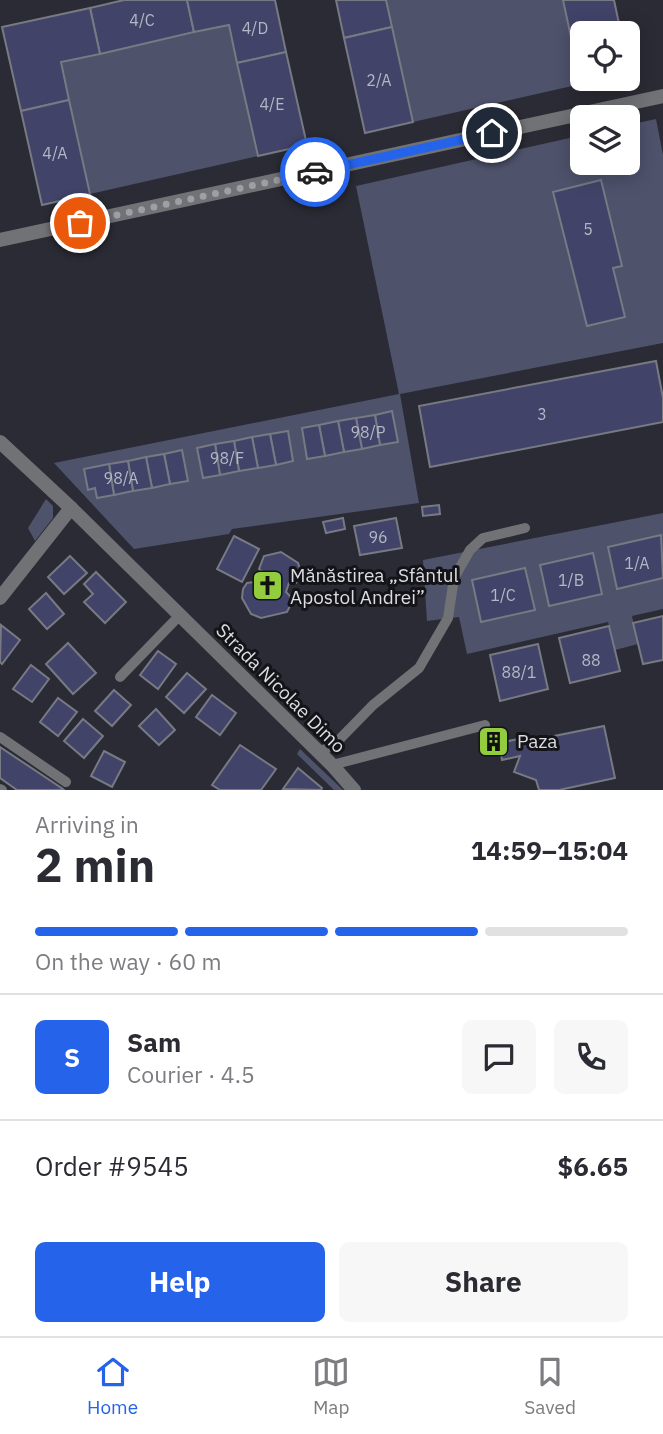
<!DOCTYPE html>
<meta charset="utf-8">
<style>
body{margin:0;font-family:"IBM Plex Sans",sans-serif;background:#f7f7f7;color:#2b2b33;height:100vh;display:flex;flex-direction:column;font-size:26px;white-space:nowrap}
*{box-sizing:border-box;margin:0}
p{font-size:23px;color:#7c7c81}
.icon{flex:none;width:38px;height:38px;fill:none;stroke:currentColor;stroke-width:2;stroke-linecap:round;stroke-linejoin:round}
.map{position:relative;height:790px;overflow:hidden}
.details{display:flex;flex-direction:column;background:#fff;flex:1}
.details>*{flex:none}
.controls{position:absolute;left:570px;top:21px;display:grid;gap:14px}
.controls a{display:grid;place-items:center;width:70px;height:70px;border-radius:10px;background:#fff;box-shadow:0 4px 18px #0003;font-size:35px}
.pin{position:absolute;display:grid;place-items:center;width:60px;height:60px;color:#fff;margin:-30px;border:4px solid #fff;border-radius:50%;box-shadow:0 2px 7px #0007}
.courier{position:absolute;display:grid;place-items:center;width:70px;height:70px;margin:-35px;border:5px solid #2563eb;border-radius:50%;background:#fff;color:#222;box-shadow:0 2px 9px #0007}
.headline em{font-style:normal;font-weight:700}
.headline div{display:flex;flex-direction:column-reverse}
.headline{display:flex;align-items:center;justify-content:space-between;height:119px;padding:0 35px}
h1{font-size:46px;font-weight:700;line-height:52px}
.bar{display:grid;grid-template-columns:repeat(4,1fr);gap:10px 7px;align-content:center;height:84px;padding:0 35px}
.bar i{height:9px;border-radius:5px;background:#e1e1e2}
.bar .current{background:#2563eb}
.bar p{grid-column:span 4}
.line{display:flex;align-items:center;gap:18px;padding:0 35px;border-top:2px solid #e1e1e2}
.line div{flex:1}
.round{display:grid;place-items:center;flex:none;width:74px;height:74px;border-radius:10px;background:#f7f7f7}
.action{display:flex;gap:14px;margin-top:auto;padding:14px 35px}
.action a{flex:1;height:80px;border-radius:10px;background:#2563eb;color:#fff;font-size:28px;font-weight:700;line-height:80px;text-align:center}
.action a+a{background:#f7f7f7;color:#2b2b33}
.tab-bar{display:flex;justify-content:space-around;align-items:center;height:98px;border-top:2px solid #e1e1e2;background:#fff;font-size:19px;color:#7c7c81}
.tab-bar a{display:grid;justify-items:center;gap:4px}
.tab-bar .current{color:#2563eb}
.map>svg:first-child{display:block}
.green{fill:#4e526b}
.building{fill:#414468;stroke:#777983;stroke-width:2}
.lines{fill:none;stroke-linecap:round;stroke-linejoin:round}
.lane{stroke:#717276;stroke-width:10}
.street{stroke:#717276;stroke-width:14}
.done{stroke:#9e9fa6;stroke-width:7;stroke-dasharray:0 12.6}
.route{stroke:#2563eb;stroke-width:9}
.labels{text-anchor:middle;stroke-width:6;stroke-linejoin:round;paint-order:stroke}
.number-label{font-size:16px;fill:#b5b7c4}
.poi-label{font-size:19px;fill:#dcdde3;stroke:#141418;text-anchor:start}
.street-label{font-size:19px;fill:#dcdde3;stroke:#141418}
</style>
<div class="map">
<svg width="663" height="790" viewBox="0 0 663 790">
<rect width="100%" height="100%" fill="#2a2b34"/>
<g class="green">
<path d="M386,0h177l18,84 -168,38z"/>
<path d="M229,25l29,131 -168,38 -29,-132z"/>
<path d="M656,119l7,36v188l-263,51 19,109 -187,26 -3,5 -95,15 -80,-86 345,-69 -43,-208 227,-51v28h45v-38z"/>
<path d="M46,499l7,7v12l-18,23 -7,-13z"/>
<path d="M663,513v96l-31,7 6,28 -23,6 -7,-28 -141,32 -8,-37 -32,4 -4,-61z"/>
<path d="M300,749l43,41h-9l-37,-36z"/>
</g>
<g class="building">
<path d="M124,0h63l7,32 -94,22 -10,-46z"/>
<path d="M187,0h88l11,52 -49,11 -8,-38 -35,7z"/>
<path d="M336,0h50l6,27 -48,11z"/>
<path d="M563,0h51l7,33h-38v46h21l-23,5z"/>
<path d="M90,8l10,46 -39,8 8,38 -48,11 -19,-84z"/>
<path d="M392,27l21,95 -48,11 -21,-95z"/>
<path d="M286,52l21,93 -49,11 -21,-93z"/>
<path d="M69,100l21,94 -48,11 -21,-94z"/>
<path d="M601,180l21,86 -9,2 12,49 -38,9 -34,-134z"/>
<path d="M656,361l7,37v24l-233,45 -11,-61z"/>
<path d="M392,411l6,31 -18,3 -5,-30z"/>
<path d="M375,415l5,30 -18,4 -6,-31z"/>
<path d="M356,418l6,31 -18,3 -6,-31z"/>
<path d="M338,421l6,31 -19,4 -6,-31z"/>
<path d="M319,425l6,31 -18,3 -5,-31z"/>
<path d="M288,431l5,30 -17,4 -6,-31z"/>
<path d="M270,434l6,31 -18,3 -6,-31z"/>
<path d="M252,437l6,31 -19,3 -5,-30z"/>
<path d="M234,441l5,30 -19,4 -5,-31z"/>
<path d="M215,444l5,31 -17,3 -6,-30z"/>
<path d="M182,450l6,31 -18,3 -6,-30z"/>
<path d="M164,454l6,30 -18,4 -6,-31z"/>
<path d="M146,457l6,31 -19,3 -5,-30z"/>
<path d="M128,461l5,30 -19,4 -5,-31z"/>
<path d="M109,464l5,31 -17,3 -2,-10 -7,2 -4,-21z"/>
<path d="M439,505l1,9 -17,2 -1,-9z"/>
<path d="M343,518l2,11 -19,4 -3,-11z"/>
<path d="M396,518l6,30 -42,7 -6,-29z"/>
<path d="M661,535l2,43 -46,11 -9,-42z"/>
<path d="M234,536l25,13 -17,33 -25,-13z"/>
<path d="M281,552l17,11 3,9 -5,11h-7l-3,9 4,4 1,8 -4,8 -26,6 -10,-4 -9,-16 1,-9 4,-6 14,-2 3,-8 -5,-4 5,-13z"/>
<path d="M593,553l9,41 -53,12 -9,-41z"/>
<path d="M70,556l17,17 -23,21 -16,-17z"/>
<path d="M525,568l10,42 -54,12 -9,-42z"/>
<path d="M96,572l30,30 -21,21 -21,-21 9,-8 -9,-10z"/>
<path d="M46,593l18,21 -17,15 -18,-20z"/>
<path d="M663,616v44l-20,4 -10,-41z"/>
<path d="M1,625l19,15 -18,24 -2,-2z"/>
<path d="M609,626l11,45 -50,12 -11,-45z"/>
<path d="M68,643l28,30 -23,21 -27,-30z"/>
<path d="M538,644l10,45 -48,12 -10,-46z"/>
<path d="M158,651l18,13 -18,25 -18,-14z"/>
<path d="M31,665l18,14 -17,23 -19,-13z"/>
<path d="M187,673l19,16 -22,24 -18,-16z"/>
<path d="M114,690l17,15 -19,21 -17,-15z"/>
<path d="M212,695l24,18 -16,22 -24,-18z"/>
<path d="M58,698l19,14 -19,24 -18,-14z"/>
<path d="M156,709l19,21 -16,15 -20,-19z"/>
<path d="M83,719l20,17 -19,22 -20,-17z"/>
<path d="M604,726l11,52 -56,12h-20l-3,-10 -22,-8 6,-16 -18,4 -3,-17 29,-6 1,4z"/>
<path d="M240,745l36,24 -15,21h-41l-8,-5z"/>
<path d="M0,747l63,42 1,1h-47l-17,-12z"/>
<path d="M104,751l21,11 -13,25 -21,-11z"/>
<path d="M298,768l24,20 -1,2 -38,-1z"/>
</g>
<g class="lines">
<g class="lane">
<path d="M120,677l60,-62"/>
<path d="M0,737l66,45"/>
<path d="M319,752l15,-7 39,-40 46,-37 29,-50 6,-40 16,-28 13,-12 42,-10"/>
<path d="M332,765l153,-40"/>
<path d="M0,789l2,1"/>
</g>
<g class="street">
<path d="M0,240l663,-144"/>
<path d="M0,442l71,66 261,257 22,25"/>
<path d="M0,598l71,-90"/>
</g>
</g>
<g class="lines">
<path class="done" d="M80,223l235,-51"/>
<path class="route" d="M315,172l177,-39"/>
</g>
<defs>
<symbol id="church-square" viewBox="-11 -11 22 22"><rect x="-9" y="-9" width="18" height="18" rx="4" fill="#93cc3d" stroke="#141418"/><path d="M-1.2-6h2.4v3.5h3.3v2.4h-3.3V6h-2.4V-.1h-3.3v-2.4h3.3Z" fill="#111"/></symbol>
<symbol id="building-square" viewBox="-11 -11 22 22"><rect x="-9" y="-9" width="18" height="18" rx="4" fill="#93cc3d" stroke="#141418"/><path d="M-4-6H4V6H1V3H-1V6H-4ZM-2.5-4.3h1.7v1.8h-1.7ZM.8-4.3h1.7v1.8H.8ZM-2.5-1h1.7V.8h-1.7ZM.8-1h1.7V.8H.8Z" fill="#111"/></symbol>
</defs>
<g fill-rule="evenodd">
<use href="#church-square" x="250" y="568" width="35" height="35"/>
<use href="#building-square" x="476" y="724" width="35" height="35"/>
</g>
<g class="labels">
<g class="number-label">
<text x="142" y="26">4/C</text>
<text x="255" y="34">4/D</text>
<text x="379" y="86">2/A</text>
<text x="272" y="110">4/E</text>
<text x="55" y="159">4/A</text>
<text x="588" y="235">5</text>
<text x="542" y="420">3</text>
<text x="368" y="438">98/P</text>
<text x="227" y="464">98/F</text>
<text x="121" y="484">98/A</text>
<text x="378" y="543">96</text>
<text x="637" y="569">1/A</text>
<text x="571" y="586">1/B</text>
<text x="503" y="601">1/C</text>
<text x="591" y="666">88</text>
<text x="519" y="678">88/1</text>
</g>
<g class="poi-label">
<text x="290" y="582">Mănăstirea „Sfântul<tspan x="290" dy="22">Apostol Andrei”</tspan></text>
<text x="517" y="748">Paza</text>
</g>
<g class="street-label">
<text transform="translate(281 688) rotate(45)" y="7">Strada Nicolae Dimo</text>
</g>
</g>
</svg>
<div class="controls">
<a><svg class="icon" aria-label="locate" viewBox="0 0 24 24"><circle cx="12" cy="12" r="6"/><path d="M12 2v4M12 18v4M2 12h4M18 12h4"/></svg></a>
<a><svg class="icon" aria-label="layers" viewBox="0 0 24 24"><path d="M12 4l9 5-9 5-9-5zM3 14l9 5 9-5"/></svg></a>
</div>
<div class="pin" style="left:80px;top:223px;background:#ea580c"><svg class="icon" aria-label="bag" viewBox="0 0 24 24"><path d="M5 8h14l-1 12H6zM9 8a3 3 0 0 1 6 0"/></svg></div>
<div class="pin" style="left:492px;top:133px;background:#1f2937"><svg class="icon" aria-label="home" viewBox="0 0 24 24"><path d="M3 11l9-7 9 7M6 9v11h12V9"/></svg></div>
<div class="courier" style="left:315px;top:172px"><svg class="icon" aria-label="car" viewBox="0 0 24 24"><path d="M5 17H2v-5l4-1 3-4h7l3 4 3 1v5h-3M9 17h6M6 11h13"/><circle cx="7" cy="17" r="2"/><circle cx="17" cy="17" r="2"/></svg></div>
</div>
<section class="details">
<div class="headline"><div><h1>2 min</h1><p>Arriving in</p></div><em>14:59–15:04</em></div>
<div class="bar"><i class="current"></i><i class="current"></i><i class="current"></i><i></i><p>On the way · 60 m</p></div>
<div class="line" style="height:126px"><b class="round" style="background:#2563eb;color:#fff">S</b><div><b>Sam</b><p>Courier · 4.5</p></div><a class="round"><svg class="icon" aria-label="chat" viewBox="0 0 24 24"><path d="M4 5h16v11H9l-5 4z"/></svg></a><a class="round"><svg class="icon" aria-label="phone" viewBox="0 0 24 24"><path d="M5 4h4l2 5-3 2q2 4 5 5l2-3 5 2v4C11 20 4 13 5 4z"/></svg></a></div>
<div class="line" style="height:91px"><div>Order #9545</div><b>$6.65</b></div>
<div class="action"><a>Help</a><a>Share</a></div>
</section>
<nav class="tab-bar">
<a class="current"><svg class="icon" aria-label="home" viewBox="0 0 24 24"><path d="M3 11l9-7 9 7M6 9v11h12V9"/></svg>Home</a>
<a><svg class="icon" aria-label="map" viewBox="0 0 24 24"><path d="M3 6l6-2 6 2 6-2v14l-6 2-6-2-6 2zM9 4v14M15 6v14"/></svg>Map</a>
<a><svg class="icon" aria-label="saved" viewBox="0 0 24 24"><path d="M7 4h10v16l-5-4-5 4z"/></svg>Saved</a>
</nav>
